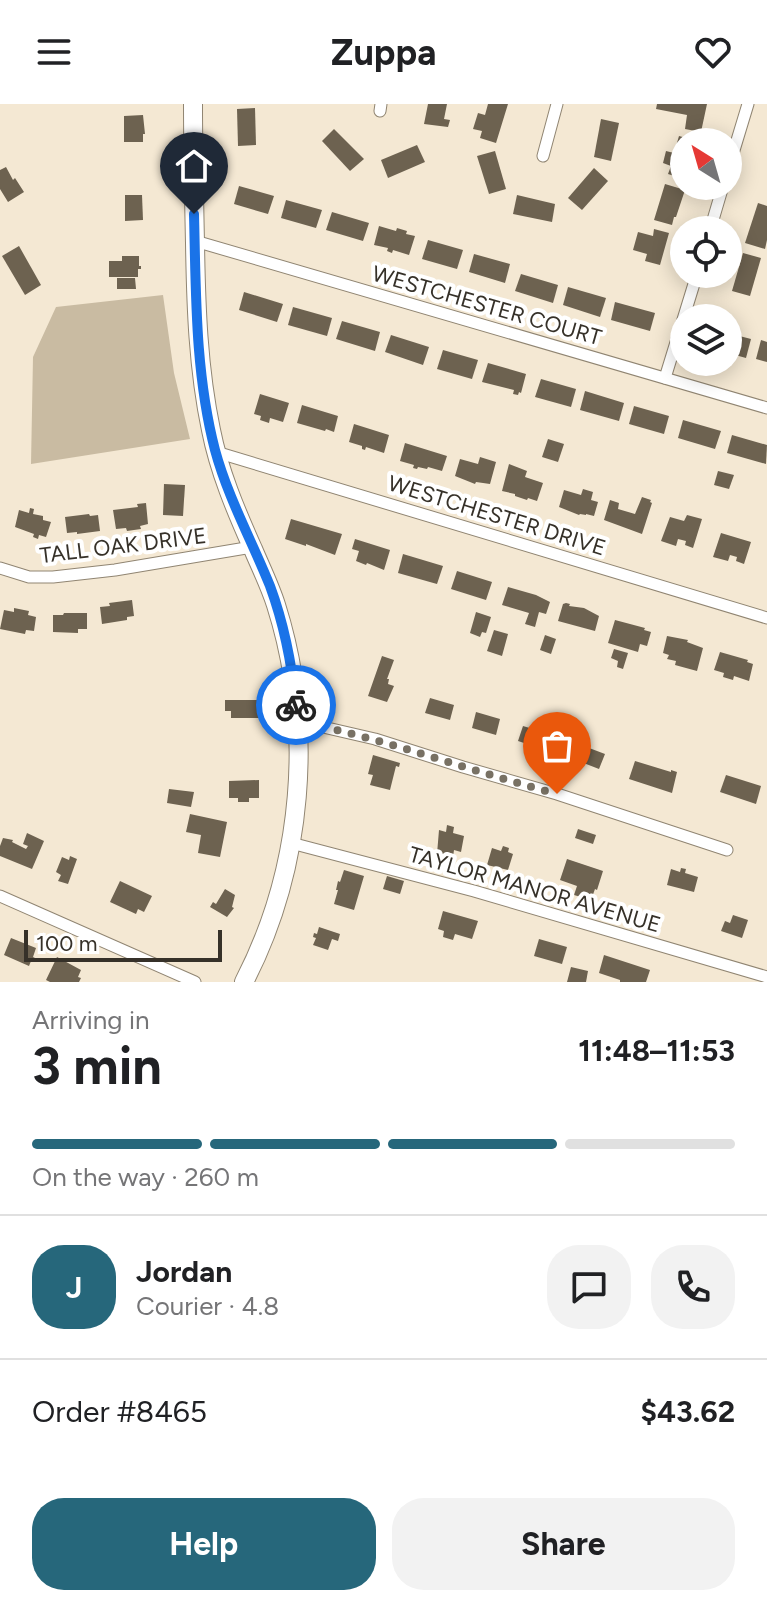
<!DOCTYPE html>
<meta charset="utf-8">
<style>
body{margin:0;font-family:Figtree,sans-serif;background:#f2f2f2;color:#202124;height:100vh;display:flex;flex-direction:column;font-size:30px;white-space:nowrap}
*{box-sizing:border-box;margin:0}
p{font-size:26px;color:#757577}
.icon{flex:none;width:44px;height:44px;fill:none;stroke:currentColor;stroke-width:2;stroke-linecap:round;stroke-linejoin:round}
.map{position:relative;height:878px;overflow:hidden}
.panel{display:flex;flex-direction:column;background:#fff;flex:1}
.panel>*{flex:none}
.needle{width:52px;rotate:323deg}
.buttons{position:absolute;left:670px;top:24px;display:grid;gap:16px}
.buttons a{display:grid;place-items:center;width:72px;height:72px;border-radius:50%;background:#fff;box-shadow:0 4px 20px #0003;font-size:40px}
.scale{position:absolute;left:24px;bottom:20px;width:198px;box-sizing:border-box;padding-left:8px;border:4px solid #363129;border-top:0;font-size:22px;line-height:28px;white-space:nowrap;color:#363129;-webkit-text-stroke:6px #fff;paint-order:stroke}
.pin{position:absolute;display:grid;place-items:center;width:68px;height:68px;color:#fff;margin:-82px -34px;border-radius:50% 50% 50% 0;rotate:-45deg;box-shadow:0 0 8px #0007}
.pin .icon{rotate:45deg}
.courier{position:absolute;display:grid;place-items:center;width:80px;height:80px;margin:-40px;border:6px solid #1a73e8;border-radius:50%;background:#fff;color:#222;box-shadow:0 2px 10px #0007}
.head em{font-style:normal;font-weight:700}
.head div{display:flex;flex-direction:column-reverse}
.head{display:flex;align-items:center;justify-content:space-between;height:136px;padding:0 32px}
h1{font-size:52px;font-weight:700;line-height:60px}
.bar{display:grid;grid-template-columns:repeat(4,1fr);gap:12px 8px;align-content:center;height:96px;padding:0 32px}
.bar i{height:10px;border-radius:6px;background:#e0e0e0}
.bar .selected{background:#26677b}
.bar p{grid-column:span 4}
.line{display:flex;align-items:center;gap:20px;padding:0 32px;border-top:2px solid #e0e0e0}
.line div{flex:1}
.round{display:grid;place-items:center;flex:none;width:84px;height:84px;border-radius:32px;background:#f2f2f2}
.primary-button{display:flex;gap:16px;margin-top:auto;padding:16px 32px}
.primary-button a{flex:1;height:92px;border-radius:32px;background:#26677b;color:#fff;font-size:32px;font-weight:700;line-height:92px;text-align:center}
.primary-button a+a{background:#f2f2f2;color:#202124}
header{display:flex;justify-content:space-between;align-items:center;height:104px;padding:0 32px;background:#fff;font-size:36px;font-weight:700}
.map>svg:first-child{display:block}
.green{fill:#c9bba2}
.building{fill:#6d6250}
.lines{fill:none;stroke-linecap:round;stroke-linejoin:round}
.street-casing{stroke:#908572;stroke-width:13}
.primary-casing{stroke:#908572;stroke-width:20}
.street{stroke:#fff;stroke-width:11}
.primary{stroke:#fff;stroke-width:18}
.done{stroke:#787164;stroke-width:8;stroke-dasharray:0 14.4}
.route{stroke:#1a73e8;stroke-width:10}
.labels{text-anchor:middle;stroke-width:8;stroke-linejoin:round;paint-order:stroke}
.street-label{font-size:22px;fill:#363129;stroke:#fff}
</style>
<header><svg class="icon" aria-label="menu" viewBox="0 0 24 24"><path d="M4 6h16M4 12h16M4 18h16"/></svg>Zuppa<svg class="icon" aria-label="heart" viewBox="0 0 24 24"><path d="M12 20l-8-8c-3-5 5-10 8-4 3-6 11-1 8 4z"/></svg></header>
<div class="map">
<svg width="767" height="878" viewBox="0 0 767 878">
<rect width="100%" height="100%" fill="#f4e8d3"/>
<path class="green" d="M163,191l11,78 16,66 -159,25 2,-107 23,-50z"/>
<g class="building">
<path d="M428,0h19l-3,15 6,1 -2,7 -24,-3z"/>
<path d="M488,0h20l-12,39 -16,-5 2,-7 -9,-2 5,-16 7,2z"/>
<path d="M657,0h50l-6,28 -16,-3 2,-14 -31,-6z"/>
<path d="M255,4l1,37 -18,1 -1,-37z"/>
<path d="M143,11l2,19h-2v8h-19v-26z"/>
<path d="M601,15l18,4 -8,38 -17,-4z"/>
<path d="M334,25l30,30 -14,12 -28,-30z"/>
<path d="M679,32l18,5 -13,1v37l-16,-5 3,-8 -8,-3 3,-12 8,2z"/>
<path d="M417,41l8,17 -37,16 -7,-18z"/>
<path d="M495,47l11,38 -17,5 -12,-38z"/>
<path d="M6,63l7,13 2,-2 9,14 -16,10 -8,-13v-19z"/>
<path d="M594,64l14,13 -26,29 -14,-12z"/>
<path d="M665,80l20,6 -9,27h-2l-2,8 -18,-5z"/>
<path d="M239,82l35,10 -6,18 -34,-10z"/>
<path d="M125,91h17l1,25 -18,1z"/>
<path d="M517,91l38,9 -3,18 -39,-8z"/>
<path d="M286,96l36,10 -6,18 -35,-10z"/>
<path d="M758,99l9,3v34l-2,9 -20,-6z"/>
<path d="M332,108l37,11 -6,18 -37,-11z"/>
<path d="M379,122l17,5 1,-3 10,3 -1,3 9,2 -6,19 -16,-5 -1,3 -5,-2 1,-3 -14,-3z"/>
<path d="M654,125l15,4 -9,32 -15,-4 2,-7 -14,-4 5,-18 15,4z"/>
<path d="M428,136l35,10 -6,19 -35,-10z"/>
<path d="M19,142l22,39 -16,10 -23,-39z"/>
<path d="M743,149l18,5 -11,38 -18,-5z"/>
<path d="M474,150l36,10 -5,19 -36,-11z"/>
<path d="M122,152h17v10h2v3h-3v8h-29v-16h13z"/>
<path d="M521,170l37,11 -5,18 -38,-12z"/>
<path d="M117,174h18l1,11h-19z"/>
<path d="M568,183l38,11 -6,19 -37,-12z"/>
<path d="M244,188l39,12 -6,18 -38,-12z"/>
<path d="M615,198l40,11 -5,18 -39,-11z"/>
<path d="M293,203l39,11 -5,18 -39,-11z"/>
<path d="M342,217l38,11 -5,19 -39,-12z"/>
<path d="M728,229l23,6 -5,19 -18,-5z"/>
<path d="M391,231l38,12 -6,18 -38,-13z"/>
<path d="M761,236l6,2v20l-11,-3z"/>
<path d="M443,246l35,10 -6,19 -35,-10z"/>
<path d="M488,259l38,11 -5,19 -2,-1 -1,3 -5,-1 1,-4 -32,-8z"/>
<path d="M541,275l35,10 -5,18 -36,-10z"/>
<path d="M585,287l39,12 -5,18 -39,-11z"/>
<path d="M260,290l29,9 -6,19 -13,-4 -1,5 -9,-3 1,-4 -7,-2z"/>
<path d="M302,301l36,11 -4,16 -8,-3 -1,2 -28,-8z"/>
<path d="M634,302l35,10 -5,18 -35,-10z"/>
<path d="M683,316l38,11 -6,18 -37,-11z"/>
<path d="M354,320l35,11 -5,18 -18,-6 -1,3 -3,-1v-3l-13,-4z"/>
<path d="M732,331l35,10 -1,19 -39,-11z"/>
<path d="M548,335l16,5 -6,18 -16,-5z"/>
<path d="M405,339l42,13 -5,15 -14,-4 -1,2 -9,-2 -1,2 -4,-1 1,-3 -14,-4z"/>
<path d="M480,353l16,5 -6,22 -14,-2 -1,2 -20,-8 5,-17 18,5z"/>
<path d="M509,360l18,7 -2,6 18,6 -6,18 -9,-3 -1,2 -12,-4v-2l-13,-3z"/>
<path d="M718,367l16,4 -5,14 -15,-4z"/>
<path d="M164,380l21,1 -2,31 -20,-1z"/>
<path d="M583,385l10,3 -2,8 7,2 -4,14 -8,-2v1l-6,-1 -1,1 -20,-8 5,-17 17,5z"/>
<path d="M642,393l9,3 -1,2 2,1 -10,31 -38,-14 6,-20 9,3 -1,6 17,5z"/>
<path d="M146,399l2,21 -8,2 1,3 -14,2 -1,-3 -10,1 -3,-19 25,-3 -1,-3z"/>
<path d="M30,404l4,1 -1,5 10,2v4l8,2 -5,15 -7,-2 -1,4 -5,-2 1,-3 -19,-7 4,-17 10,3z"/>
<path d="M89,410l1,2 8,-1 2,16 -23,3v-2l-10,1 -2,-16z"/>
<path d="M687,411l15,4 -9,29 -8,-3 1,-4 -8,-2 -2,7 -15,-5 9,-24 14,4z"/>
<path d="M291,415l51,15 -7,21 -29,-11v2l-21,-7z"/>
<path d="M721,429l30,9 -7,22 -8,-3 1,-4 -7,-2 -2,6 -15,-4z"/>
<path d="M355,435l35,11 -6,20 -17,-7 -1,2 -10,-4 3,-10 -7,-2z"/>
<path d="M403,450l40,12 -6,18 -39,-11z"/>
<path d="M457,467l35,11 -6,18 -35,-11z"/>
<path d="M508,483l28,8 14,7 -4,12 -7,-2 -4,15 -10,-3 4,-11 -27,-8z"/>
<path d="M132,496l2,16 -7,1v3l-25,4 -2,-17 10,-1 -1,-3z"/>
<path d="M566,499l4,1 -1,2 15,2 15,8 -4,15 -37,-10 5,-17z"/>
<path d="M14,504l15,3 -1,4 8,2 -2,14 -8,-1 -1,4 -25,-5 4,-19 10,2z"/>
<path d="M476,508l15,5 -5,16 -4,-1 -2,5 -10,-4z"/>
<path d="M64,509h23v16h-9v4l-25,-1v-17h10z"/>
<path d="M615,516l30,8 -1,2 7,2 -4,14 -7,-2 -2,8 -30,-9z"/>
<path d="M494,526l14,4 -6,22 -15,-5z"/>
<path d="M545,531l11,4 -5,15 -11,-4z"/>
<path d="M667,532l21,4 -1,2 16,6 -6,23 -22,-6 1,-4 -9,-2 2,-4 -6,-2z"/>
<path d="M614,545l14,4 -5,16 -6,-2 1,-6 -7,-3z"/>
<path d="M720,548l28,8 -1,2 6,2 -4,17 -15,-5 -1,4 -10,-3 1,-4 -10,-3z"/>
<path d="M382,552l12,4 -7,19h2l-1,5 6,2 -7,16 -19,-6z"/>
<path d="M430,594l24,7 -4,15 -25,-7z"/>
<path d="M225,596h34l1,18h-29v-7h-6z"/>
<path d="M476,608l24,7 -4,16 -24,-7z"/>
<path d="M523,622l23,7 -4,16 -24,-8z"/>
<path d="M568,636l37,14 -6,15 -18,-7 -1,2 -3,-1 1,-2 -16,-6z"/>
<path d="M373,651l27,8 -1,4 -3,-1 -6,24 -20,-5 3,-10 -5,-1z"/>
<path d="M635,657l36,11v-2l6,2 -5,21 -43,-14z"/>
<path d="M726,671l35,11 -5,18 -36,-12z"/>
<path d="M259,676v18h-10v4h-11v-4h-9v-17z"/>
<path d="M169,685l25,3 -3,15 -24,-4z"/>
<path d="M190,710l37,8 -7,35 -22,-4 3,-18 -15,-3z"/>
<path d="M447,721l7,2 -1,6 11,3 -3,16 -7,-2 -1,7 -16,-3 2,-24 7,2z"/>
<path d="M578,725l18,6 -3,9 -18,-6z"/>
<path d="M27,729l17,8 -12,28 -32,-13v-10l3,-8 10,2 -1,2 14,7 2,-3 -5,-2z"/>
<path d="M503,742l6,2 -1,4 5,2 -5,16 -21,-5 5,-17 9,3z"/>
<path d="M70,752l7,3 -9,25 -10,-3 3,-6 -5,-3 6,-15 7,3z"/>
<path d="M567,755l36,12 -6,19 -2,-1 -4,11 -17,-5 3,-9 -17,-6z"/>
<path d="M681,764l5,1 -1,4 13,4 -4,15 -27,-7 4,-16 9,3z"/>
<path d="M344,766l20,6 -10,34 -20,-6 4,-14h-2l2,-9 2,1z"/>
<path d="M387,772l17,5 -4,13 -17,-5z"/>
<path d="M120,777l32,15 -8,16 -6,-3 -2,5 -26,-12z"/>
<path d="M225,785l10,6 -3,12 2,1 -7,9 -17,-10 3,-5 3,2z"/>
<path d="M443,807l35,10 -6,18 -17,-5 -2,6 -10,-3 1,-6 -6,-2z"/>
<path d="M733,811l15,5 -6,18 -21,-7 4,-10 5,2z"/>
<path d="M319,823l21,7 -2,7 -6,-2 -4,11 -15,-5 3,-7 -3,-1 1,-4 3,1z"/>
<path d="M11,834l25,10 -3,9 2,1 -2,4 -2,-1 -2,5 -25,-11z"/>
<path d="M539,835l28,8 -5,17 -28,-8z"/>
<path d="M604,851l46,15 -4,12h-26v-2l-21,-7z"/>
<path d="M57,853l24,13 -3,7 3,1 -2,4h-29l-4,-2z"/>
<path d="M571,863l17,4 -2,11h-19z"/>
</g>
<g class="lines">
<defs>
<g id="street">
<path d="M380,7l1,-7"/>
<path d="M543,52l14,-52"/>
<path d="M728,66l20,-66"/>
<path d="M710,126l13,-44"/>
<path d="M195,137l572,167"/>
<path d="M665,274l32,-104"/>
<path d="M216,348l551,166"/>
<path d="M0,464l29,9h24l62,-7 137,-23"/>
<path d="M297,617l78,18 88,28 94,27 170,56"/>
<path d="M291,739l183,48 293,86"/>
<path d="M0,792l195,86"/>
</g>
<path id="primary" d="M193,0c0,46 1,93 2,139 1,63 3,125 16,187 8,41 25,81 42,119 8,19 17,37 23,56 39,123 27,263 -32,377"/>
</defs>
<use href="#street" class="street-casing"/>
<use href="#primary" class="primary-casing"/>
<use href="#street" class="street"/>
<use href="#primary" class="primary"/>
</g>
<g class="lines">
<path class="done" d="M296,601l1,16c89,18 173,50 260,73"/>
<path class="route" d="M194,110c2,79 1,159 21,236 13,48 37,91 55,136 14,38 22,79 26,119"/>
</g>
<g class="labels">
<g class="street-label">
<text transform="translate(487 201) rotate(16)" y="8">WESTCHESTER COURT</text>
<text transform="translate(497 411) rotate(17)" y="8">WESTCHESTER DRIVE</text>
<text transform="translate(123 441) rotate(-7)" y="8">TALL OAK DRIVE</text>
<text transform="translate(535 785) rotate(16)" y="8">TAYLOR MANOR AVENUE</text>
</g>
</g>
</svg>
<div class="buttons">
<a><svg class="needle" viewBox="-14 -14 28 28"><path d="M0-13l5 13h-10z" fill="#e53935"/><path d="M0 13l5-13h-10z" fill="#757577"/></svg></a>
<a><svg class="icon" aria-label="locate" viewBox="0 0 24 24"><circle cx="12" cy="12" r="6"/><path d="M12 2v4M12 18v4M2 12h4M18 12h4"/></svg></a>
<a><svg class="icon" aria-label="layers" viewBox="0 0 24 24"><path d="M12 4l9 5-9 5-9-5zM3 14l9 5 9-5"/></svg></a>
</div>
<div class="scale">100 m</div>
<div class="pin" style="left:557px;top:690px;background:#ea580c"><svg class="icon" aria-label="bag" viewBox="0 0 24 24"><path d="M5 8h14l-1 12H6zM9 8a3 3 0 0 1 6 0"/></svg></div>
<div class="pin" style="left:194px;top:110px;background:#1f2937"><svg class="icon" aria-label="home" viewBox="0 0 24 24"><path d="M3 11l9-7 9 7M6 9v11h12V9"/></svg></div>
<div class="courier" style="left:296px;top:601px"><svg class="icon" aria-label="bike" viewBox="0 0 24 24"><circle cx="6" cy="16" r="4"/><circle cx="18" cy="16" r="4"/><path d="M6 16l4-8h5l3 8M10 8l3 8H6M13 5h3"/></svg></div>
</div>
<section class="panel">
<div class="head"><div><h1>3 min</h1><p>Arriving in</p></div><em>11:48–11:53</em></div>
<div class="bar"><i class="selected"></i><i class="selected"></i><i class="selected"></i><i></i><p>On the way · 260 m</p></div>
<div class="line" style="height:144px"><b class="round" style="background:#26677b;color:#fff">J</b><div><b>Jordan</b><p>Courier · 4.8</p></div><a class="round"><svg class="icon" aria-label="chat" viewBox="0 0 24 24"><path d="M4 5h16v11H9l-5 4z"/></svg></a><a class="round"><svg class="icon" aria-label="phone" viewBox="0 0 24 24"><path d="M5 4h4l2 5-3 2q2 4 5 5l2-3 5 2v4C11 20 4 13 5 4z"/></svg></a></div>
<div class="line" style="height:104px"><div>Order #8465</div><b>$43.62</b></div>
<div class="primary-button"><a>Help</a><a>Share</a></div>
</section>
